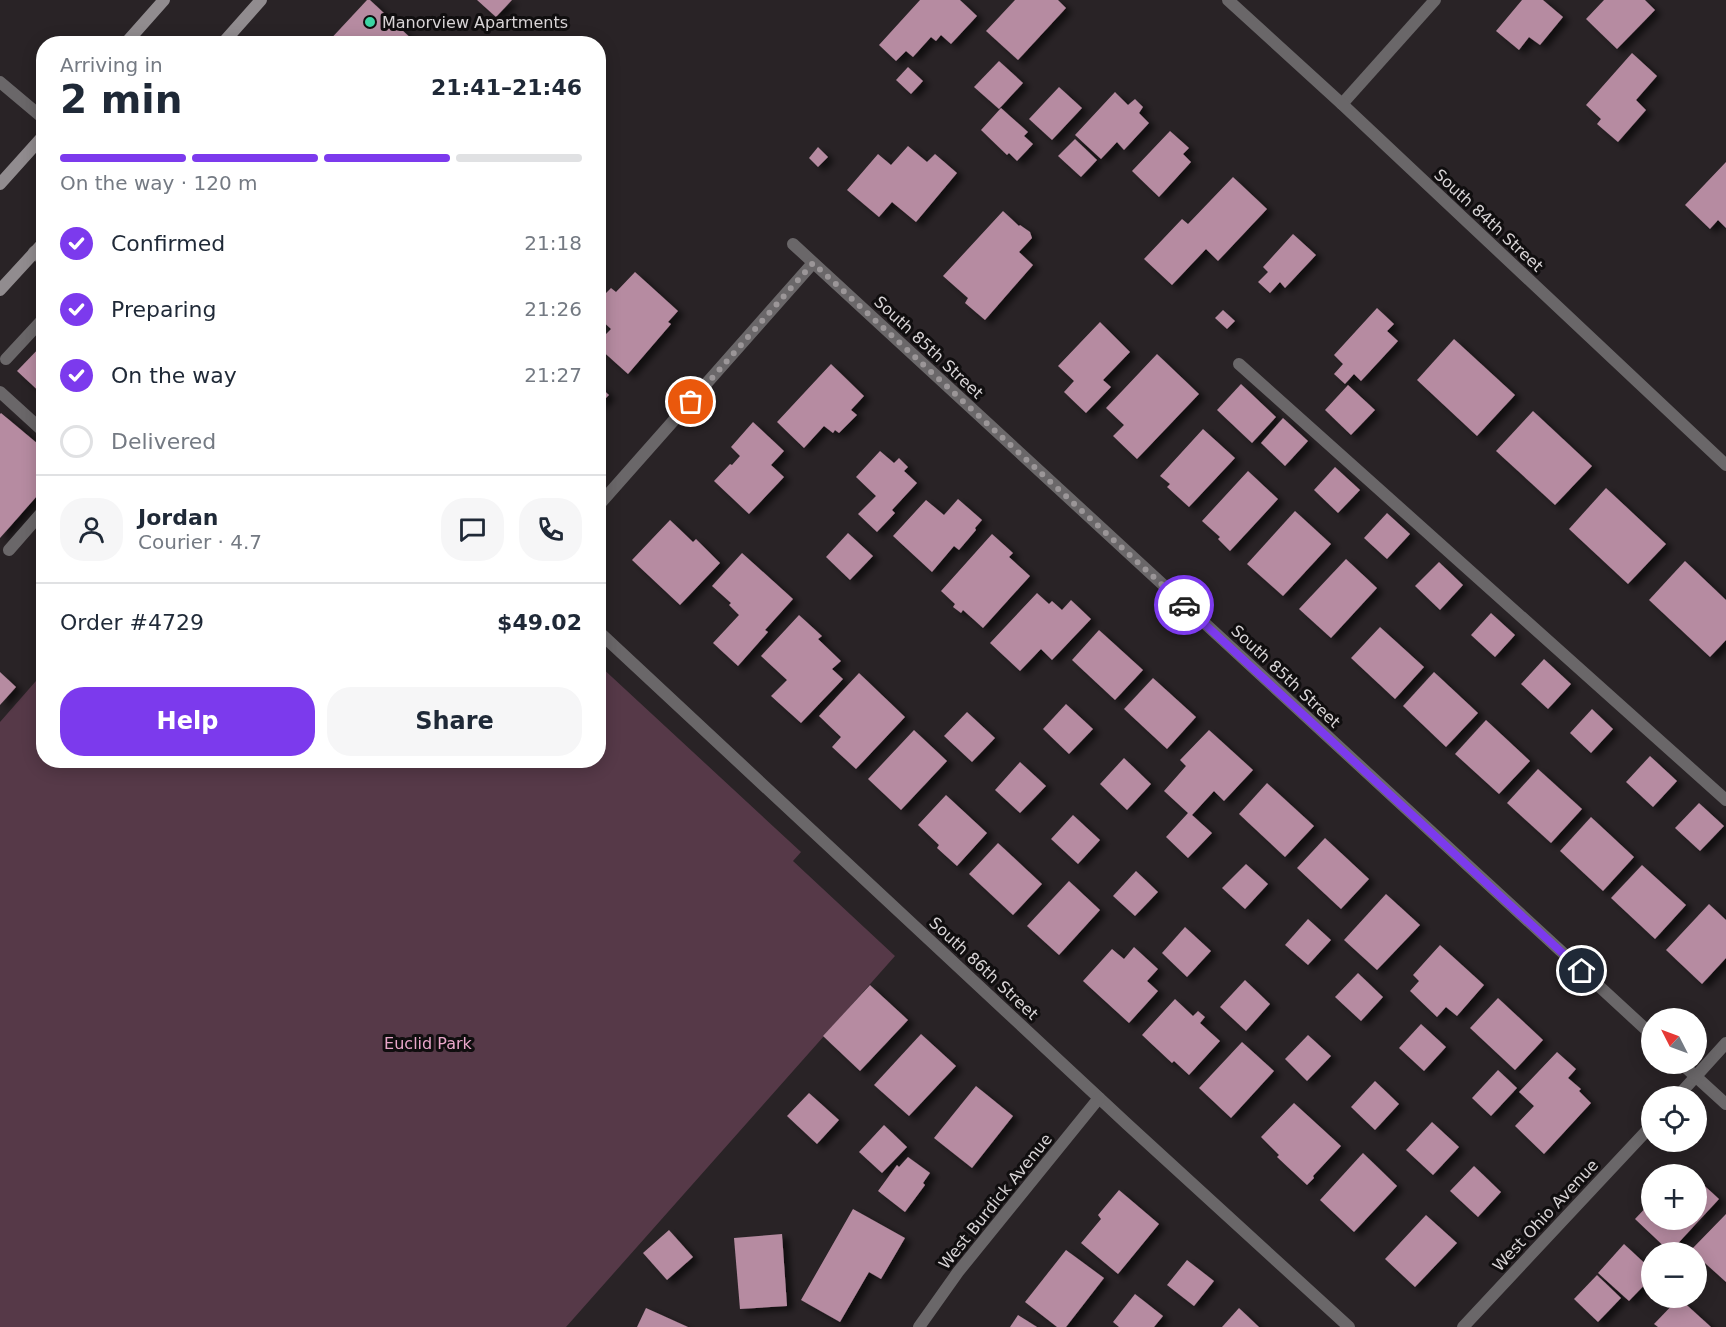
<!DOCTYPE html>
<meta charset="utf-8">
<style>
body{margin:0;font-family:"DejaVu Sans",sans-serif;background:#f6f6f7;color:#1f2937;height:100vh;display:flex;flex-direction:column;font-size:22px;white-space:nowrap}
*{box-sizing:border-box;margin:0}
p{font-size:20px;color:#747a83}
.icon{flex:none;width:33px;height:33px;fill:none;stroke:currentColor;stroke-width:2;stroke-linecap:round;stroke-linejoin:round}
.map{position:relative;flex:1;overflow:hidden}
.drawer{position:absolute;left:36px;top:36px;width:570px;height:732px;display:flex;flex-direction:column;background:#fff;border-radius:24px;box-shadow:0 3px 15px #0003}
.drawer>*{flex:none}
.needle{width:39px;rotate:312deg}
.fabs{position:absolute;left:1641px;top:1008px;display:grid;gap:12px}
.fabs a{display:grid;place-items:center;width:66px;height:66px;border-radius:50%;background:#fff;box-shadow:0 3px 15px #0003;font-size:30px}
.pin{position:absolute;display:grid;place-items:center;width:51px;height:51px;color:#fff;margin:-26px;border:3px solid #fff;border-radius:50%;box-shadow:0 2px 6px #0007}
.courier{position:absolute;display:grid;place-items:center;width:60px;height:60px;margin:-30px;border:4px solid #7c3aed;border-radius:50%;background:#fff;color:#222;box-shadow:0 2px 8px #0007}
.summary em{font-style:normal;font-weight:600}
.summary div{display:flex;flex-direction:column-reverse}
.summary{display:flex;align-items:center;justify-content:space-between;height:102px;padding:0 24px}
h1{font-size:39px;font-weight:600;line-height:45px}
.bar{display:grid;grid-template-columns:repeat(4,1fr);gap:9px 6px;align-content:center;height:72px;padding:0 24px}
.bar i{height:8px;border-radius:4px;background:#e0e1e3}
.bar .active{background:#7c3aed}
.bar p{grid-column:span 4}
.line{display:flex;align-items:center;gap:15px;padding:0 24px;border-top:2px solid #e0e1e3}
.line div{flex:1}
.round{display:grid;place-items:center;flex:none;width:63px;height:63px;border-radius:24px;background:#f6f6f7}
ol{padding:0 24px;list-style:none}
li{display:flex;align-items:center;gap:18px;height:66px}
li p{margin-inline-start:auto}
li .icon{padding:6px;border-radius:50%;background:#7c3aed;color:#fff;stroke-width:4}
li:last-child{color:#747a83}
li i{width:33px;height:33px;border:3px solid #e0e1e3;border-radius:50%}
.cta{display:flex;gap:12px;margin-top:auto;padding:12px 24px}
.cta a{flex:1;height:69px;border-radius:24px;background:#7c3aed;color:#fff;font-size:24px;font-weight:600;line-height:69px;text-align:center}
.cta a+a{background:#f6f6f7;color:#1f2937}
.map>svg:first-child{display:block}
.green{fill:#563948}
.building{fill:#b68ba1;filter:url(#shadow)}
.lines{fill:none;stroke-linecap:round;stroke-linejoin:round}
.service{stroke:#6a6769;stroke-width:12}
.minor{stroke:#6a6769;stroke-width:12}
.tertiary{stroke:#6a6769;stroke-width:12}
.secondary{stroke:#918c8f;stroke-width:12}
.done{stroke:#9b9698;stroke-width:6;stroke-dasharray:0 10.8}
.route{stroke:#7c3aed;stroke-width:8}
.poi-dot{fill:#3dd4a3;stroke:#100e0f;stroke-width:2}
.labels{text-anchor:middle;stroke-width:6;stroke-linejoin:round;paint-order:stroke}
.poi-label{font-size:16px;fill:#d8d4d6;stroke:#100e0f;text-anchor:start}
.street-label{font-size:16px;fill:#d8d4d6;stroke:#100e0f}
.park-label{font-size:16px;fill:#eaa7ca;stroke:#100e0f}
</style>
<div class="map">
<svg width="1726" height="1327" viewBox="0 0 1726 1327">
<defs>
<filter id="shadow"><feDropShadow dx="6" dy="4" stdDeviation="3" flood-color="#0009"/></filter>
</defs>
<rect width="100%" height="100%" fill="#292326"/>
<path class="green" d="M599,665l202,187 -8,9 102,95 -329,371h-566v-605l43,-49 1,87h554z"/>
<g class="building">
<path d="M367,0h3l47,44h-91z"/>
<path d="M477,0h35l-16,17z"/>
<path d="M920,0h40l17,16 -26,28 -10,-9 -5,6 -5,-4 -18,20 -7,-6 -10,10 -17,-16z"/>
<path d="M1015,0h43l8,8 -48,52 -32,-29z"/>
<path d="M1522,0h21l20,17 -23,28 -11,-8 -10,13 -23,-19z"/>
<path d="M1604,0h41l10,10 -38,39 -31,-30z"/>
<path d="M1632,53l25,23 -21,24 10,10 -28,32 -21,-18 4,-5 -15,-14z"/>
<path d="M999,61l24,22 -24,26 -25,-22z"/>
<path d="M908,67l15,14 -12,13 -15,-14z"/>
<path d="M1059,87l23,21 -30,32 -23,-21z"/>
<path d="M1115,92l13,13 7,-6 8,8 -4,6 10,10 -25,27 -7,-8 -16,17 -26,-24z"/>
<path d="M1001,108l27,24 -4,4 9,8 -16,17 -8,-8 -2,2 -26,-25z"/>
<path d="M1170,131l19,17 -6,6 8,8 -32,35 -27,-26z"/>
<path d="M1075,139l22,21 -16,17 -23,-21z"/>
<path d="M908,146l19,16 8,-8 22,19 -41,49 -24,-20 -13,15 -32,-27 31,-36 13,11z"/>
<path d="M818,147l10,10 -10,10 -9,-9z"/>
<path d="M1726,162v66l-8,-8 -8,9 -25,-24z"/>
<path d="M1233,177l34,32 -49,52 -12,-12 -34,36 -28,-26 38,-40 6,5z"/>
<path d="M1003,211l16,15 1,-1 10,7 2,6 -13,14 14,13 -48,55 -20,-17 3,-5 -25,-22z"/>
<path d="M1293,234l23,21 -31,33 -5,-6 -10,11 -12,-11 10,-10 -5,-5z"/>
<path d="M635,272l43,39 -10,11 3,2 -43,50 -30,-27v-5l13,-13 -13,-12v-16l13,-13 5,4z"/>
<path d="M1377,308l17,16 -7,7 11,10 -37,40 -7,-7 -9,10 -11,-10 9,-10 -9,-9z"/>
<path d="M1223,310l12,11 -8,8 -12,-11z"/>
<path d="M1100,322l30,30 -27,28 8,7 -25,26 -22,-21 10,-11 -16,-15z"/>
<path d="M1454,339l61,56 -38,41 -60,-56z"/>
<path d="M44,343v53l-27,-25z"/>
<path d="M1157,354l42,40 -62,65 -24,-23 11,-11 -18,-17z"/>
<path d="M831,364l33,32 -13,14 6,5 -18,18 -4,-3 -2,3 -9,-7 -20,22 -27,-26z"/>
<path d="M1241,384l35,33 -24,26 -35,-33z"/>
<path d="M598,385l11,10 -11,11z"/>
<path d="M1348,385l27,25 -24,25 -26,-25z"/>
<path d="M1533,411l59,55 -37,39 -59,-54z"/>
<path d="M1,413l43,36v39l-44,50v-124z"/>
<path d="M1283,418l25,23 -23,25 -24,-23z"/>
<path d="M753,422l31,29 -13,14 13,12 -35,37 -35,-33 16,-17 2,1 8,-9 -9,-9z"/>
<path d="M1203,429l32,29 -46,49 -22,-20 3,-3 -10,-8z"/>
<path d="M880,451l14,12 5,-5 9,9 -4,4 13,12 -25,27 3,3 -18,19 -19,-18 18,-18 -20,-19z"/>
<path d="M1335,467l25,23 -22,23 -24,-23z"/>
<path d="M1248,471l30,28 -48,52 -12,-12 2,-2 -18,-16z"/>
<path d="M1606,488l60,56 -38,40 -59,-55z"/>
<path d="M958,499l24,21 -7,8 1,2 -17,20 -5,-4 -22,26 -39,-36 33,-36 18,15z"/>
<path d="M1295,511l36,33 -48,52 -36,-32z"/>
<path d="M1387,513l23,21 -23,25 -23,-21z"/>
<path d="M670,520l23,22 3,-3 24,24 -40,42 -48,-45z"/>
<path d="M848,533l25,23 -23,24 -24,-23z"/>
<path d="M992,534l21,19 -4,4 21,19 -47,52 -20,-18 -2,3 -8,-6 2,-3 -14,-13z"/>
<path d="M742,553l51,46 -28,31 3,2 -30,34 -25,-23 26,-28 -10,-10 2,-2 -19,-17z"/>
<path d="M1346,559l31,29 -46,50 -32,-29z"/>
<path d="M1685,561l41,39v40l-16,17 -61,-57z"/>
<path d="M1439,562l24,23 -23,25 -25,-24z"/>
<path d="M1037,593l12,11 3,-3 10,9 9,-10 20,19 -39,41 -11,-11 -21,22 -30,-28z"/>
<path d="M1491,613l24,22 -20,22 -24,-22z"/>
<path d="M799,615l23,21 -4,3 23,22 -9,8 11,10 -42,44 -30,-27 16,-16 -26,-24z"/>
<path d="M1380,627l44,40 -29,32 -44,-41z"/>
<path d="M1099,630l44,40 -28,30 -43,-40z"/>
<path d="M1544,659l27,25 -23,25 -27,-25z"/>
<path d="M0,672l16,15 -16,18z"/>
<path d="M1434,672l44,41 -32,34 -43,-41z"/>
<path d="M859,673l46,44 -49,52 -24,-22 9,-10 -22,-21z"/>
<path d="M1153,678l43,39 -29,32 -43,-40z"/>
<path d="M1066,704l27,25 -24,25 -26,-25z"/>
<path d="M1592,709l21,20 -22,24 -21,-20z"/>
<path d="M967,712l28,26 -23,24 -28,-26z"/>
<path d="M1486,720l44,41 -31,33 -44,-40z"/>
<path d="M914,730l33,31 -46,49 -33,-31z"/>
<path d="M1209,730l44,40 -29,31 -10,-10 -22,24 20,18 -24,25 -22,-21 22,-24 -24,-22 22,-25 -6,-6z"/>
<path d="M1650,756l27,25 -24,26 -27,-25z"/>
<path d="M1124,758l27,26 -24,26 -27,-26z"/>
<path d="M1020,762l26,24 -26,27 -25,-23z"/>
<path d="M1538,769l44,40 -31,34 -44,-40z"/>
<path d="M1267,783l47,43 -29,31 -46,-43z"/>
<path d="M946,795l41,38 -30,33 -20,-18 2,-3 -21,-20z"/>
<path d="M1699,803l25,23 -24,25 -25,-23z"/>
<path d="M1073,815l27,25 -22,24 -27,-25z"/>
<path d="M1591,817l43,40 -31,34 -43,-40z"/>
<path d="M1325,838l44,41 -28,30 -44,-41z"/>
<path d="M998,843l44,41 -29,31 -44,-41z"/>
<path d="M1246,864l22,20 -23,25 -23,-21z"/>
<path d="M1642,865l44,40 -31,34 -44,-41z"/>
<path d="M1136,871l22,21 -23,24 -22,-20z"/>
<path d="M1069,881l31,29 -41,45 -32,-29z"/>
<path d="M1386,894l34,31 -43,45 -33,-30z"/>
<path d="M1709,904l17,16v38l-24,26 -36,-34z"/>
<path d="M1308,919l23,21 -23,25 -23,-20z"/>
<path d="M1185,927l26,24 -24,26 -25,-24z"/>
<path d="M1440,945l44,40 -27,31 -11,-9 -9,10 -27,-26 9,-10 -6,-6z"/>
<path d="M1134,947l24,22 -11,12 11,10 -29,32 -46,-42 29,-32 12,10z"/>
<path d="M1358,973l25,24 -22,24 -26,-24z"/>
<path d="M1245,980l25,24 -24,27 -26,-24z"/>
<path d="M870,985l38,35 -48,51 -37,-35z"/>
<path d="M1498,998l45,42 -28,30 -45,-42z"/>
<path d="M1175,999l18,17 5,-5 7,6 -5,6 20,18 -31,34 -15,-14 -2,2 -30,-28z"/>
<path d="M1421,1024l25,23 -22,24 -25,-23z"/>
<path d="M921,1034l35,32 -47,50 -35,-31z"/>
<path d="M1308,1035l23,21 -24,25 -22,-22z"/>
<path d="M1242,1042l32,29 -43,47 -32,-30z"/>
<path d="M1557,1052l19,17 -8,9 13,11 -2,2 12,12 -47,51 -29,-28 19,-20 -15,-14z"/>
<path d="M1498,1070l19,18 -26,28 -19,-18z"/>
<path d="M1375,1081l24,23 -24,26 -24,-23z"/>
<path d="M976,1086l37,30 -41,52 -38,-30z"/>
<path d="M809,1093l30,27 -22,24 -30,-28z"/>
<path d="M1294,1103l47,43 -28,30 1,2 -7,7 -30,-28 2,-2 -18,-18z"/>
<path d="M1432,1122l27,25 -26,28 -27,-25z"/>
<path d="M884,1125l23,22 -25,26 -23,-21z"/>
<path d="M1363,1153l34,33 -43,46 -34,-32z"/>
<path d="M908,1157l22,16 -7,10 2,2 -20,27 -27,-21 19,-26 2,2z"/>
<path d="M1474,1166l27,26 -23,25 -28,-26z"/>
<path d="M1684,1166l9,8h-17z"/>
<path d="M1696,1178l23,21 -49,53 -35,-33 17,-18v19h44z"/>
<path d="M1119,1190l40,34 -41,50 -37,-31 20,-24 -3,-4z"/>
<path d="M853,1209l52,29 -24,41 -12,-7 -29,50 -39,-22z"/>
<path d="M1726,1214v68l-30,-27v-3l-5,-2z"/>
<path d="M1426,1215l31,28 -42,44 -30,-28z"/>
<path d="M669,1230l24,27 -26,23 -24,-27z"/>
<path d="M782,1234l5,72 -47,3 -6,-71z"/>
<path d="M1624,1244l28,26v7l-23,24 -31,-28z"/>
<path d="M1066,1250l38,28 -38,49h-9l-32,-25z"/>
<path d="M1187,1260l27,21 -20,25 -27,-21z"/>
<path d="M1597,1275l24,23 -23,24 -24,-23z"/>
<path d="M1135,1294l28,22 -9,11h-35l-6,-5z"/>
<path d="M1679,1298l32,29h-53l-4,-3z"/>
<path d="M646,1308l42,19h-51z"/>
<path d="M1239,1308l20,19h-37z"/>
<path d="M1018,1315l19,12h-27z"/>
</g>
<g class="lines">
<g class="service">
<path d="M0,82l44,37"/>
<path d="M34,252l10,9"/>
<path d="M6,359l38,-41"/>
<path d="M1239,364l487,436"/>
<path d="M0,392l44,40"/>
<path d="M9,550l35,-40"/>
</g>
<g class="minor">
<path d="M1342,104l93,-104"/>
<path d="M793,244l859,791"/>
<path d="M598,506l215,-243"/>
<path d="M598,631l529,493 222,203"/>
<path d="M1682,1064l44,40"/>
<path d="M1678,1096l48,-53"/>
<path d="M919,1327l39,-55 141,-174"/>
<path d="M1463,1327l189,-202"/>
</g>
<path class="tertiary" d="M1228,0l114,104 384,361"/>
<g class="secondary">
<path d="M125,44l39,-44"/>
<path d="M222,44l39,-44"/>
<path d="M0,184l44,-49"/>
<path d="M0,290l44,-48"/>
</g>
</g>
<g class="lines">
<path class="done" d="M691,402l122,-139 371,342"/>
<path class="route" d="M1184,605l398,366"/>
</g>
<circle class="poi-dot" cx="370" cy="22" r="6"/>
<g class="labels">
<g class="poi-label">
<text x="382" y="28">Manorview Apartments</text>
</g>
<g class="street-label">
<text transform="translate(1489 220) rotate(43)" y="6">South 84th Street</text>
<text transform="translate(929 347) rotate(43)" y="6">South 85th Street</text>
<text transform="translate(1286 676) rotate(43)" y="6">South 85th Street</text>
<text transform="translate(984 968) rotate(43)" y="6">South 86th Street</text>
<text transform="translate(995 1201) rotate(-51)" y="6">West Burdick Avenue</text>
<text transform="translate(1545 1215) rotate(-47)" y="6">West Ohio Avenue</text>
</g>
<g class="park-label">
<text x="428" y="1049">Euclid Park</text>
</g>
</g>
</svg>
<div class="fabs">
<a><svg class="needle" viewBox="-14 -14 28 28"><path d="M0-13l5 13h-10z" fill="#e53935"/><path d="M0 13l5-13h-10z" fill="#747a83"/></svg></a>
<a><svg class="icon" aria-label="locate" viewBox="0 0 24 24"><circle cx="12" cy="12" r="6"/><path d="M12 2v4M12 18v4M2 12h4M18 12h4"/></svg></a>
<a>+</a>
<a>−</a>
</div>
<div class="pin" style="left:691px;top:402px;background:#ea580c"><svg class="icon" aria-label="bag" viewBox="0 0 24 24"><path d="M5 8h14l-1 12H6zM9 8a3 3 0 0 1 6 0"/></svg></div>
<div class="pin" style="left:1582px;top:971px;background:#1f2937"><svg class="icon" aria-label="home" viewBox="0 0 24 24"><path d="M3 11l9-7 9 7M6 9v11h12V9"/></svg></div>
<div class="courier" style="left:1184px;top:605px"><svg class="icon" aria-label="car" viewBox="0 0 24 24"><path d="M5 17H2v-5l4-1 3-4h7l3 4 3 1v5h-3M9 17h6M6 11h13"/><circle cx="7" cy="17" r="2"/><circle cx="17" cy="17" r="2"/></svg></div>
<section class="drawer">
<div class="summary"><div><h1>2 min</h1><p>Arriving in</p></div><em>21:41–21:46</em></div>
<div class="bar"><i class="active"></i><i class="active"></i><i class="active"></i><i></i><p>On the way · 120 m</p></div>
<ol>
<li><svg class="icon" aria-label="check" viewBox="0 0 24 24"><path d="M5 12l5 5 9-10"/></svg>Confirmed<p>21:18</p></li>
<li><svg class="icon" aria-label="check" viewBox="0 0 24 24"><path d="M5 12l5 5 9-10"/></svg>Preparing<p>21:26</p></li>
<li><svg class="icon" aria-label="check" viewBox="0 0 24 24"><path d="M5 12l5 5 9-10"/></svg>On the way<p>21:27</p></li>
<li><i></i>Delivered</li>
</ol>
<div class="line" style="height:108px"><a class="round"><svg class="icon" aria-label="person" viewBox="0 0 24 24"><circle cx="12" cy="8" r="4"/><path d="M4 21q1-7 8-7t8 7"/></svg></a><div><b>Jordan</b><p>Courier · 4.7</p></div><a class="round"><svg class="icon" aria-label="chat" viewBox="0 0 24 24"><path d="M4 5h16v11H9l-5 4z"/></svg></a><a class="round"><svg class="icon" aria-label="phone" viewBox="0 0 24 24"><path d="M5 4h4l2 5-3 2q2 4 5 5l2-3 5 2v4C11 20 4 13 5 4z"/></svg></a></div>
<div class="line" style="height:78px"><div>Order #4729</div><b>$49.02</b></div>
<div class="cta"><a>Help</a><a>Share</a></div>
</section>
</div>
